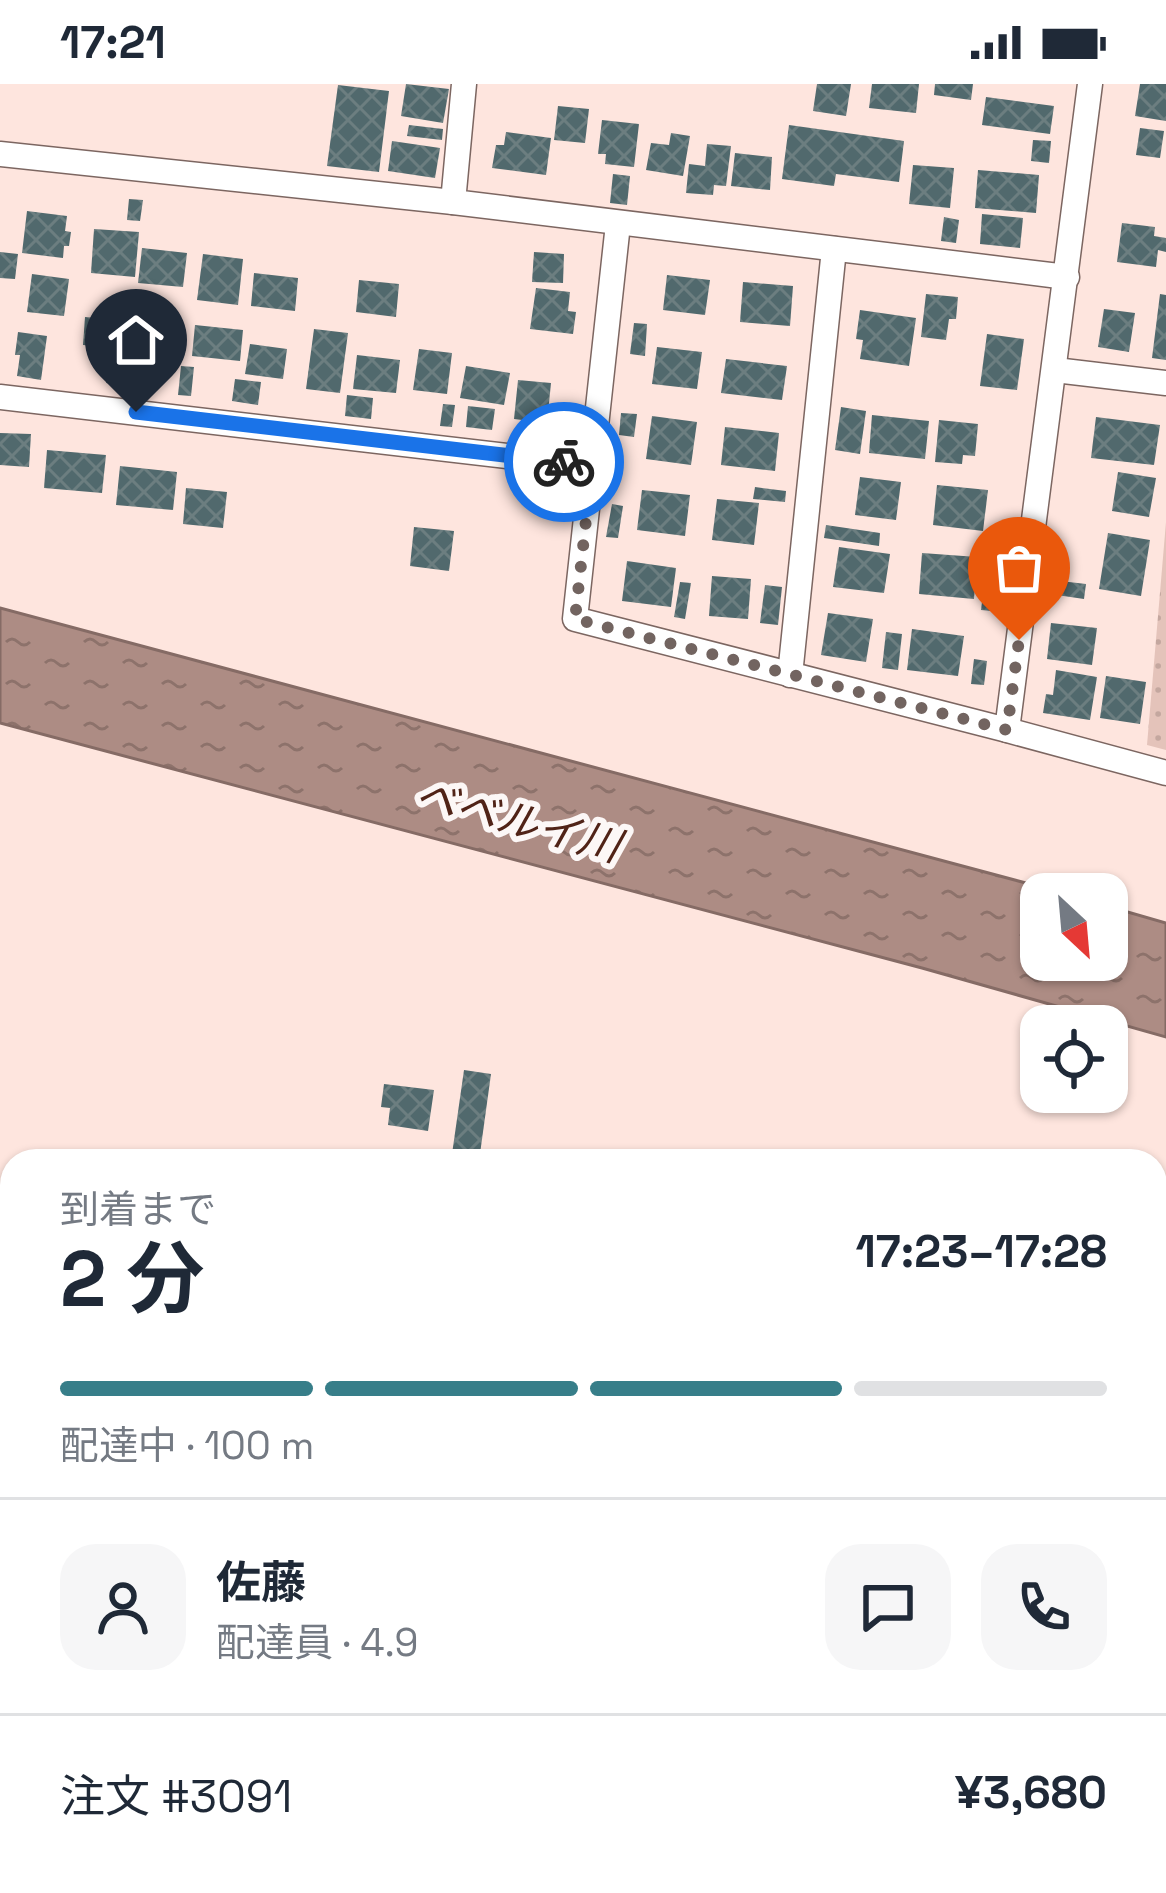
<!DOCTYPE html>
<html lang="ja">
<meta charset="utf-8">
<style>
body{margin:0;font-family:"Space Grotesk","Noto Sans JP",sans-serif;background:#f6f6f7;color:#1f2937;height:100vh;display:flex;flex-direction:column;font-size:45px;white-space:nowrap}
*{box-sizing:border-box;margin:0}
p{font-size:39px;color:#747a83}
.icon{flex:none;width:66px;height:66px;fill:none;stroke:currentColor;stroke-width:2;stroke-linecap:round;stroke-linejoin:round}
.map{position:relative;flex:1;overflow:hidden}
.drawer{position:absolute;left:0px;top:1065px;width:1167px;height:744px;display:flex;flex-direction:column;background:#fff;border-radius:36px 36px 0 0;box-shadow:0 3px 9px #0004}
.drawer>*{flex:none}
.needle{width:78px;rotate:154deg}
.tools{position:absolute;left:1020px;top:789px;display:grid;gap:24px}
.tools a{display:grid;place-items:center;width:108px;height:108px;border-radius:24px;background:#fff;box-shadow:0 3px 9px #0004;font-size:60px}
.pin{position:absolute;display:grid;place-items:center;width:102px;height:102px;color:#fff;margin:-123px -51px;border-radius:50% 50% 50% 0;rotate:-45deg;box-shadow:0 0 12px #0007}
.pin .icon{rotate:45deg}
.courier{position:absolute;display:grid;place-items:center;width:120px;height:120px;margin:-60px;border:9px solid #1a73e8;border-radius:50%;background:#fff;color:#222;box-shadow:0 3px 15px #0007}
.summary em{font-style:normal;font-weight:700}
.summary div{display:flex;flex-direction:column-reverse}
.summary{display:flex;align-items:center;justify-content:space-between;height:204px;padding:0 60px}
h1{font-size:78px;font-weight:700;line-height:90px}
.bar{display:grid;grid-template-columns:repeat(4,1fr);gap:18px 12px;align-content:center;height:144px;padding:0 60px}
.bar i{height:15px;border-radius:9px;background:#e0e1e3}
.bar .active{background:#377e89}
.bar p{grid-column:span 4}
.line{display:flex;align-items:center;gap:30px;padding:0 60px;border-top:3px solid #e0e1e3}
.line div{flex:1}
.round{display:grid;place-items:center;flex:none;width:126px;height:126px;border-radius:36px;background:#f6f6f7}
.status{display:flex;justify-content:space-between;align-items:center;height:84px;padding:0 60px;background:#fff;direction:ltr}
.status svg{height:33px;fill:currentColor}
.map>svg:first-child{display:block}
.park{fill:url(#park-dots)}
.water{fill:url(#water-ripples);stroke:#856b65;stroke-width:3}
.building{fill:url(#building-cross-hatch)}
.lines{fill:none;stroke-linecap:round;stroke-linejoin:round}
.street-casing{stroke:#7c6661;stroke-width:27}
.street{stroke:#fff;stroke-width:24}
.done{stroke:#726460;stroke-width:12;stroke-dasharray:0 21.6}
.route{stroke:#1a73e8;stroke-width:15}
.labels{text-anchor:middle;stroke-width:12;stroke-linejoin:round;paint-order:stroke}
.water-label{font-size:42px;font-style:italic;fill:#502317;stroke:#fcf7f6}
</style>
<div class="status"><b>17:21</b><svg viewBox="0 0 49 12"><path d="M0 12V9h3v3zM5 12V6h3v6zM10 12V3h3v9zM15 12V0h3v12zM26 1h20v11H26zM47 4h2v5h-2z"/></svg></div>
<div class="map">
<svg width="1166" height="1809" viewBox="0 0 1166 1809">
<defs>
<pattern id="park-dots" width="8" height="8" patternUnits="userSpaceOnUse" patternTransform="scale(3)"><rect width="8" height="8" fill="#e4c3ba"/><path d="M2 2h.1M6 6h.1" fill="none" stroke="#c4a79f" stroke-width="1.8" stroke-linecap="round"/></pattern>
<pattern id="water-ripples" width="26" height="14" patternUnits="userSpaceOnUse" patternTransform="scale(3)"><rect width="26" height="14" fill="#ad8c84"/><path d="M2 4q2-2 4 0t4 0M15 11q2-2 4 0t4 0" fill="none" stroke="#8d726b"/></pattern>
<pattern id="building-cross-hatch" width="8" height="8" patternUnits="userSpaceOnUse" patternTransform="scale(3)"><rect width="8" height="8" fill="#51696d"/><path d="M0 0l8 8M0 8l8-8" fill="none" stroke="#6c7e80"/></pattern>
</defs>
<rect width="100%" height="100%" fill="#fee5de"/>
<path class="park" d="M1166,438v228l-19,-5z"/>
<path class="water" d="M0,524l1067,286h-26v66h66v-54l59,17v114l-244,-69 -922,-245z"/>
<g class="building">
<path d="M406,0l43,5 -6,34 -42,-7z"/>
<path d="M817,0h34l-5,32 -33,-5z"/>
<path d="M872,0h47l-3,29 -47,-5z"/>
<path d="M935,0h38l-2,16 -37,-5z"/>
<path d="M1140,0h26v37l-31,-5z"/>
<path d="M338,1l51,6 -10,81 -52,-6z"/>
<path d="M986,13l68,9 -4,28 -68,-9z"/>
<path d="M558,22l31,3 -4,34 -31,-3z"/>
<path d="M602,36l37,4 -5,43 -29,-3 1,-10h-8z"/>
<path d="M409,41l34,4 -1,11 -35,-4z"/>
<path d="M789,41l115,16 -5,41 -63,-8 -2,12 -52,-7z"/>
<path d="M1140,44l24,3 -4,27 -24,-3z"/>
<path d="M506,48l45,6 -5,37 -54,-7 4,-23h8z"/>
<path d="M671,49l19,3 -7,40 -37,-6 5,-27 18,2z"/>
<path d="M1033,56l18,1 -2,22 -18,-2z"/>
<path d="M392,57l48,7 -5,30 -47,-7z"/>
<path d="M707,60l24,2 -5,40 -12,-1 -1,10 -27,-2 3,-29 16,2z"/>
<path d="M735,69l37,4 -2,33 -39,-4z"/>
<path d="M913,81l41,3 -4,40 -41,-4z"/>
<path d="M978,86l61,5 -3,38 -61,-5z"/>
<path d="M613,90l17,2 -3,29 -17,-2z"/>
<path d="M129,115l14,1 -3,21 -13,-1z"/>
<path d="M27,127l40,5 -2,15 6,1 -2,14h-5l-1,12 -41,-5z"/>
<path d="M982,130l41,4 -3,30 -40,-4z"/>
<path d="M944,133l15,3 -3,23 -15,-2z"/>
<path d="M1122,139l33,4 -1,9 12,2v14l-8,-2 -2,17 -39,-5z"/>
<path d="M94,145l45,3 -4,45 -44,-4z"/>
<path d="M142,164l45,5 -4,34 -45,-4z"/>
<path d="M0,168l18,2 -3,25 -15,-1z"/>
<path d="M534,168l30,2 -1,29 -31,-1z"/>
<path d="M203,170l40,5 -5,46 -41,-5z"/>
<path d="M254,189l44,5 -3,33 -44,-5z"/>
<path d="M32,190l37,5 -5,37 -37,-4z"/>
<path d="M667,191l43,5 -5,35 -42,-5z"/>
<path d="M359,196l40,4 -3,33 -40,-5z"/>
<path d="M743,198l50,4 -3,40 -50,-4z"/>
<path d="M536,204l34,4 -2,19 8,1 -3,22 -43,-5z"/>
<path d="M926,210l32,3 -2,22h-7l-3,21 -25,-3z"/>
<path d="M1160,210l6,1v65l-14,-2z"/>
<path d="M1104,225l31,4 -6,39 -31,-5z"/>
<path d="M860,226l56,8 -7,48 -49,-7 3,-19 -7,-1z"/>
<path d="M85,233l48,4 -3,28 -47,-4z"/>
<path d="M149,233l30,3 -7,55 -30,-4z"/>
<path d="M634,239l13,1 -2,32 -15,-2z"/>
<path d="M195,241l48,5 -3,31 -48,-5z"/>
<path d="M314,245l34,4 -8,60 -34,-4z"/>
<path d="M18,248l29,4 -6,44 -24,-4 3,-21h-5z"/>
<path d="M987,250l37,5 -7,51 -37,-4z"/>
<path d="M250,260l37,5 -4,30 -38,-5z"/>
<path d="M657,263l45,5 -5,37 -45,-5z"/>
<path d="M419,265l33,4 -5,41 -34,-4z"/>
<path d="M357,271l43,5 -4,33 -43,-4z"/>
<path d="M109,275l19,3 -3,24 -19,-3z"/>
<path d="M726,275l61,7 -5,34 -61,-7z"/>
<path d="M181,282l13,1 -3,29 -13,-1z"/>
<path d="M466,282l44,7 -6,32 -44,-7z"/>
<path d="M235,295l26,3 -3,23 -26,-4z"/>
<path d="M518,296l33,3 -4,40 -33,-4z"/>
<path d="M347,311l26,3 -2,21 -26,-3z"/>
<path d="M443,320l12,1 -3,22 -12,-1z"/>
<path d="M468,322l27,3 -3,21 -26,-3z"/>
<path d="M841,323l25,4 -6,43 -25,-4z"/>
<path d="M621,329l16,1 -3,23 -15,-2z"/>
<path d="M872,331l57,6 -4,38 -56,-6z"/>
<path d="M652,332l45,6 -6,43 -45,-6z"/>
<path d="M1096,333l64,8 -6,40 -63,-7z"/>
<path d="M939,336l39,4 -3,32 -12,-1 -1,9 -27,-2z"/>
<path d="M725,343l54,6 -4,38 -54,-6z"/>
<path d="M0,349l31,1 -2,33 -29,-2z"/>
<path d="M47,366l59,5 -4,38 -58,-5z"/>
<path d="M120,382l57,6 -4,38 -57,-5z"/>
<path d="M1118,388l38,6 -7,39 -37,-6z"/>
<path d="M860,393l41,5 -5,38 -41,-5z"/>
<path d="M937,401l51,5 -5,41 -50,-6z"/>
<path d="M755,403l31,4 -1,11 -32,-3z"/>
<path d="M186,404l41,4 -4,36 -40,-4z"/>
<path d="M642,406l48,5 -5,41 -48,-6z"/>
<path d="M717,415l42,4 -5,42 -42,-5z"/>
<path d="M612,420l11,2 -5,32 -12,-1z"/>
<path d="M826,441l54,8 -1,13 -55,-8z"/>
<path d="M414,443l40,4 -5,40 -39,-5z"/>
<path d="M1108,449l42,7 -9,56 -42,-7z"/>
<path d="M839,463l51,7 -6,39 -51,-6z"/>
<path d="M922,469l55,4 -3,42 -55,-5z"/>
<path d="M627,477l49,7 -5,39 -49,-6z"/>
<path d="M712,492l39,3 -3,40 -39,-3z"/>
<path d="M1052,496l34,4 -2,15 -34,-5z"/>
<path d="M680,498l11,1 -6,36 -11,-2z"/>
<path d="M765,501l17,2 -4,38 -18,-2z"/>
<path d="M984,502l11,1 -3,24 -11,-1z"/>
<path d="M828,529l45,6 -7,43 -45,-7z"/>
<path d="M1051,539l46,5 -5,37 -45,-6z"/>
<path d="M912,545l52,7 -6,40 -51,-6z"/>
<path d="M886,548l16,2 -4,36 -16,-2z"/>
<path d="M974,575l13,2 -3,24 -13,-1z"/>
<path d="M1056,586l41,7 -7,43 -47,-7 3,-19 7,1z"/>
<path d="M1106,592l40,6 -6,42 -40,-6z"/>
<path d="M464,986l27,4 -12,87h-28z"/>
<path d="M384,1000l50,6 -6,41 -40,-6 2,-17 -9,-1z"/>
</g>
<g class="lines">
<defs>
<g id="street">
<path d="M464,0l-11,118 614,75"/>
<path d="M0,70l453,48"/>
<path d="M618,140l-43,395 432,111 83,-646"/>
<path d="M1055,286l111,13"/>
<path d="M0,313l592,69"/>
<path d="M790,591l44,-426"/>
<path d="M1007,646l159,43"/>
</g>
</defs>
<use href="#street" class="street-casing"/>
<use href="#street" class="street"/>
</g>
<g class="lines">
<path class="done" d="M564,378l28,4 -17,153 432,111 12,-90"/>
<path class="route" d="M136,328l428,50"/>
</g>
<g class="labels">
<g class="water-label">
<text transform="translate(518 736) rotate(15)" y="15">ベベルイ川</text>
</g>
</g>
</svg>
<div class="tools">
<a><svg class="needle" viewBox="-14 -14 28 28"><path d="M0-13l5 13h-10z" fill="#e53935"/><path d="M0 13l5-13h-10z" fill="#747a83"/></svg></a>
<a><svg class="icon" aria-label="locate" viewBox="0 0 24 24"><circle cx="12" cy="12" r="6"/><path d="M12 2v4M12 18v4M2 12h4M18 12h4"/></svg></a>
</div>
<div class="pin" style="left:1019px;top:556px;background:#ea580c"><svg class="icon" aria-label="bag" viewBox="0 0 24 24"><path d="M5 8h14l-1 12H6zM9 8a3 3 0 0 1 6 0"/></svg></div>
<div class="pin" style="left:136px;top:328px;background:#1f2937"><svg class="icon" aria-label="home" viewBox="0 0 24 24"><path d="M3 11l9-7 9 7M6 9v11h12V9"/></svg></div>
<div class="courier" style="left:564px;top:378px"><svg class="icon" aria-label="bike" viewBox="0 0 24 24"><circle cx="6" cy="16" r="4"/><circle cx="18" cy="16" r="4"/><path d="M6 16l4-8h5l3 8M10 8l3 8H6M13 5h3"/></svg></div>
<section class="drawer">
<div class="summary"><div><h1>2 分</h1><p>到着まで</p></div><em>17:23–17:28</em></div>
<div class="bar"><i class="active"></i><i class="active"></i><i class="active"></i><i></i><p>配達中 · 100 m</p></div>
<div class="line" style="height:216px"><a class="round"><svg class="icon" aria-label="person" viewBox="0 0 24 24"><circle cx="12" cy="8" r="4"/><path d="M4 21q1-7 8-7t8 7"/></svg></a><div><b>佐藤</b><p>配達員 · 4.9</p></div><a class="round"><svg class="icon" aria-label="chat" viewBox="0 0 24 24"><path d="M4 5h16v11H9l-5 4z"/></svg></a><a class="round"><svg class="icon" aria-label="phone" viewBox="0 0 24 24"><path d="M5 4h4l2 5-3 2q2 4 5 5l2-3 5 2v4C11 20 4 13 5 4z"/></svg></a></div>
<div class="line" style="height:156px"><div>注文 #3091</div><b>¥3,680</b></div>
</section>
</div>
